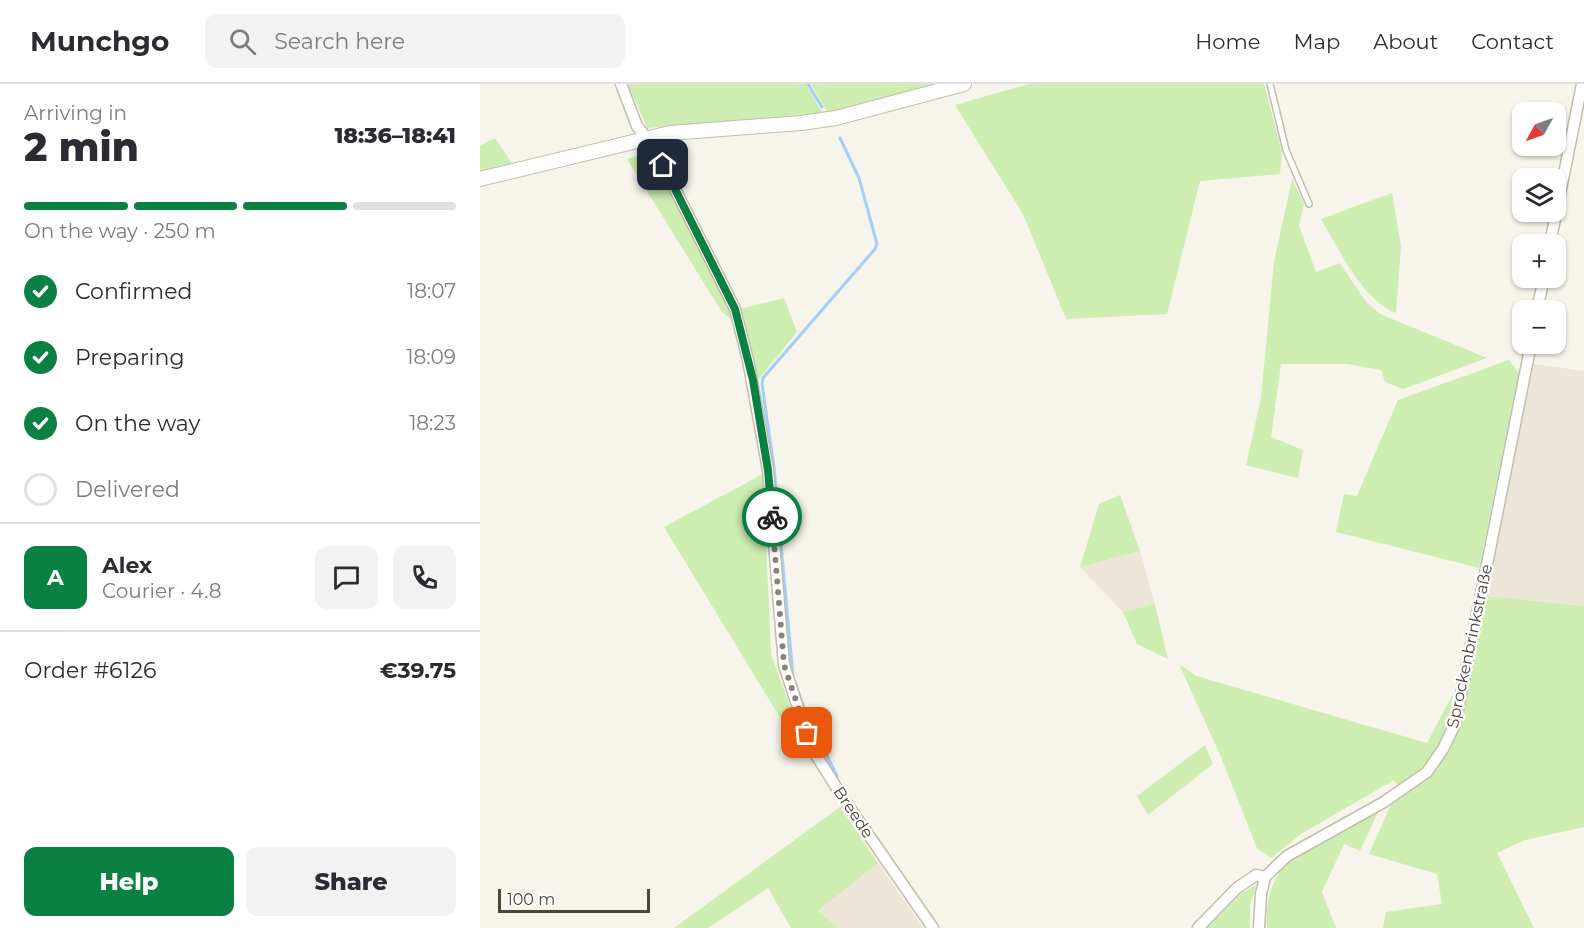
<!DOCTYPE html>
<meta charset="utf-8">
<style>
body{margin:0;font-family:Montserrat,sans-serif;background:#f2f2f3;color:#2b2b33;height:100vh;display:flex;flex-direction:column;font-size:22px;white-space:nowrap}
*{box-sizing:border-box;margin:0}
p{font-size:20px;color:#7c7c81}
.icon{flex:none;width:33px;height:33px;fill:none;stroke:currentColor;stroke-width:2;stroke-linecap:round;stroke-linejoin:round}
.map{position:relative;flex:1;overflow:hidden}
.drawer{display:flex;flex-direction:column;background:#fff;width:480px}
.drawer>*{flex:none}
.needle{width:39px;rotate:230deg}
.controls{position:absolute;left:1032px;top:18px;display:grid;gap:12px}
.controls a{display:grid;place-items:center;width:54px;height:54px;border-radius:12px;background:#fff;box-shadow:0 2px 4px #0004;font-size:30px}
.scale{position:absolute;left:18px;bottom:15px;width:152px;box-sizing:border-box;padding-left:6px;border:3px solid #4c4538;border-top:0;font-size:16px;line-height:21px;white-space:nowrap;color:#4c4538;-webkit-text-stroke:4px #fff;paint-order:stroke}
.pin{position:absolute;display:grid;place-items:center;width:51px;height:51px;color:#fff;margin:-26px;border-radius:12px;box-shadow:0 3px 9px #0006}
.courier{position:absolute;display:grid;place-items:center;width:60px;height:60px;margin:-30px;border:4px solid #0b8043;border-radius:50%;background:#fff;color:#222;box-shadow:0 2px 8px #0007}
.headline em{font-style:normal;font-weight:800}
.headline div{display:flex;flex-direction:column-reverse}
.headline{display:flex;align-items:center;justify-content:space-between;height:102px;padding:0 24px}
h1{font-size:39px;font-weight:800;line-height:45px}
.bar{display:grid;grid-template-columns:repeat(4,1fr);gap:9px 6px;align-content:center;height:72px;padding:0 24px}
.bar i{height:8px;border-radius:4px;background:#e1e1e2}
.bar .active{background:#0b8043}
.bar p{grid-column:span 4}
.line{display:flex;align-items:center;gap:15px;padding:0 24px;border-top:2px solid #e1e1e2}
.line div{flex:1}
.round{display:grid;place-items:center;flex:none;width:63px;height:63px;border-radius:12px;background:#f2f2f3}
ol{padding:0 24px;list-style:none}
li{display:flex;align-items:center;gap:18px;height:66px}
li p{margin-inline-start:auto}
li .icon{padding:6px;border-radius:50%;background:#0b8043;color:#fff;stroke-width:4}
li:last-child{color:#7c7c81}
li i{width:33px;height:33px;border:3px solid #e1e1e2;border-radius:50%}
.action{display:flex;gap:12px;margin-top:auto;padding:12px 24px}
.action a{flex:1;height:69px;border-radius:12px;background:#0b8043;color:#fff;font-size:24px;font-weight:800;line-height:69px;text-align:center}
.action a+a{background:#f2f2f3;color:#2b2b33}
header{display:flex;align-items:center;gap:36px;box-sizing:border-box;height:84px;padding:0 30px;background:#fff;border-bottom:2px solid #e1e1e2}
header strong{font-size:28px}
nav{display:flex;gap:33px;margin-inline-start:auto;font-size:21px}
.search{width:420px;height:54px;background:#f2f2f3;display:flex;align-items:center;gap:15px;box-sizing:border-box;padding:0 21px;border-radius:12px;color:#7c7c81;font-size:22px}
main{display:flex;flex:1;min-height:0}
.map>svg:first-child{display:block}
.residential{fill:#ebe6d8}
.green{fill:#cdedb1}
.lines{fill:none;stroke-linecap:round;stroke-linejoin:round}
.stream{stroke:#a4cef7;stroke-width:3}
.service-casing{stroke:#c3bdac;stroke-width:8}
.minor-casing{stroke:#c3bdac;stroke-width:13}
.tertiary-casing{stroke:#c3bdac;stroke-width:16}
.service{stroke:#fff;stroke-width:5}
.minor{stroke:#fff;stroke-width:10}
.tertiary{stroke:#fff;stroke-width:14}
.done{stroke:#888277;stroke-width:6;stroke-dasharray:0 10.8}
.route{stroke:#0b8043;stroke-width:8}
.labels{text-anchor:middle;stroke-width:5;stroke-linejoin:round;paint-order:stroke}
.street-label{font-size:16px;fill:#4c4538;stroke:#fff}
</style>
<header>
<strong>Munchgo</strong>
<div class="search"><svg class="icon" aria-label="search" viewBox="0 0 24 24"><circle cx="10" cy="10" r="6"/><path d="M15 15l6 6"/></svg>Search here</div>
<nav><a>Home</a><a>Map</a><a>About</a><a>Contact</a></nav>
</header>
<main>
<section class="drawer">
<div class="headline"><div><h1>2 min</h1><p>Arriving in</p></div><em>18:36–18:41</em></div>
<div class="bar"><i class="active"></i><i class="active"></i><i class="active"></i><i></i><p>On the way · 250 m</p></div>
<ol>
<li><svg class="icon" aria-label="check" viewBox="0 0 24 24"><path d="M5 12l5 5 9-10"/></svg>Confirmed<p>18:07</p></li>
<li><svg class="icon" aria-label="check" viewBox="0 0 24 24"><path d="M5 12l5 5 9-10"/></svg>Preparing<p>18:09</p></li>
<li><svg class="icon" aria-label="check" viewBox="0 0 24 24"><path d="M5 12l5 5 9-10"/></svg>On the way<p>18:23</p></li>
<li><i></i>Delivered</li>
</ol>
<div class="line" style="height:108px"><b class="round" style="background:#0b8043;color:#fff">A</b><div><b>Alex</b><p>Courier · 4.8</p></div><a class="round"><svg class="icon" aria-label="chat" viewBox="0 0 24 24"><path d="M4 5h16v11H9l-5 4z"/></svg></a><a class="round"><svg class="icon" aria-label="phone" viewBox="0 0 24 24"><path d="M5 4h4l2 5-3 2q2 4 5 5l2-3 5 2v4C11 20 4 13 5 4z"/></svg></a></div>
<div class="line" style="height:78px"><div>Order #6126</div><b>€39.75</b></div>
<div class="action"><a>Help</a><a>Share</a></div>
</section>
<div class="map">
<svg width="1104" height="844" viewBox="0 0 1104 844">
<rect width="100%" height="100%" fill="#f6f4eb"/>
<g class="residential">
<path d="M1054,280l50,7v235l-99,-10z"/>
<path d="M660,467l15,53 -32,8 -43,-45z"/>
<path d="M398,779l45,65h-85l-20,-17z"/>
</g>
<g class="green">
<path d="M148,0h178l17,29 -176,15z"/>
<path d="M331,0h126l-109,29z"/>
<path d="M549,0h235l18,68 -2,22 -80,7 -33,133 -101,5 -43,-105 -68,-109z"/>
<path d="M15,54l17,25 -32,9v-26z"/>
<path d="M171,67l77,154 5,16 -11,-9 -95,-153z"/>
<path d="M812,95l12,25 -5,22 17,46 24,-9 26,39 14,12 107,44 -84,31 -18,-7 -4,-12 -34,-6h-66l-10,73 32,13 -5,28 -52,-13 15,-67 13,-136z"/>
<path d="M912,109l9,53 -5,67c-34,-13 -57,-64 -75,-94z"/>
<path d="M304,214l13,34 -39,48 -19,-71z"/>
<path d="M1029,276l10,14 -40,194 -143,-36 8,-38 13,2 41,-96z"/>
<path d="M283,390l8,180 26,72 -18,-10 -115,-189z"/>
<path d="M640,411l20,56 -60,16 19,-63z"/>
<path d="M1005,512l99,10v221l-59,13 -28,13 37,75h-151l3,-16 56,-8 -5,-30 -68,-20 23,-52 19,-11 18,-15 17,-24z"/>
<path d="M675,520v1l13,54 -31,-15 -14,-32z"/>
<path d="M699,580l17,12 231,67 25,-47 6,1c-10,45 -24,62 -60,90l-4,-7 -93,54 -30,24 -14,-10 -36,-91z"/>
<path d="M725,661l8,19 -65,51 -11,-19z"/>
<path d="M360,723l38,56 -60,48 20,17h-47l-23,-40 -60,40h-34z"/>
<path d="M899,726l-19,41 -16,-7 -22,48 14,36h-69c-2,-22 3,-43 16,-61 12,-17 75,-46 96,-57z"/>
<path d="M776,801l-6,20v23h-43l34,-34z"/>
</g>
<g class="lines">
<g class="stream">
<path d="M328,0l14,23"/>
<path d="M313,592l-19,-208 -12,-84 1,-6 112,-129 2,-5 -18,-66 -19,-40"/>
<path d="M316,601l8,23 33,68"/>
</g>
<defs>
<path id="service" d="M790,0l16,66 23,54"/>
<g id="minor">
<path d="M141,0l16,42 17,21 81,162 13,51 20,110 16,195 15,46 17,44 27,43 90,130"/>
<path d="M1070,160l32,-160"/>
<path d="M1057,226l7,-32"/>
<path d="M718,844l39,-40 19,-13 9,2"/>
<path d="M779,844l2,-34 4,-17 22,-21 97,-54 43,-30 16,-23 12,-25 76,-380"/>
</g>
<path id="tertiary" d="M0,95l190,-46 131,-10 35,-5 128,-34"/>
</defs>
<use href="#service" class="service-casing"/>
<use href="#minor" class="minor-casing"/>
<use href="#tertiary" class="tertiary-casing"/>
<use href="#service" class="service"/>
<use href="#minor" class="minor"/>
<use href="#tertiary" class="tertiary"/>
</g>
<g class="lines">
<path class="done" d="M292,433l12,148 23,68"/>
<path class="route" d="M183,81l72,144 18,71 15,90 4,47"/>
</g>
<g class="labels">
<g class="street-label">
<text transform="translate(989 562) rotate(-78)" y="6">Sprockenbrinkstraße</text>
<text transform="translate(374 728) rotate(56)" y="6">Breede</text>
</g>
</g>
</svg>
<div class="controls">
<a><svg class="needle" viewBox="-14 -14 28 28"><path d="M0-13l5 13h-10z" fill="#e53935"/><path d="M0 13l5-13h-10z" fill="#7c7c81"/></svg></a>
<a><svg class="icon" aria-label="layers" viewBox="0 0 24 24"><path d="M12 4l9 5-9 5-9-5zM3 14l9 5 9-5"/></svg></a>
<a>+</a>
<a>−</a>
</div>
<div class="scale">100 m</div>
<div class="pin" style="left:327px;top:649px;background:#ea580c"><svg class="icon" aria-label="bag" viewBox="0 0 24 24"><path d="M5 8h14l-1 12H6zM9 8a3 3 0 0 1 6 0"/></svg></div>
<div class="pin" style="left:183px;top:81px;background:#1f2937"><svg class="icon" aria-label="home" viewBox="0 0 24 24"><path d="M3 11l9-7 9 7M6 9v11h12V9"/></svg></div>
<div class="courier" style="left:292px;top:433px"><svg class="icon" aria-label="bike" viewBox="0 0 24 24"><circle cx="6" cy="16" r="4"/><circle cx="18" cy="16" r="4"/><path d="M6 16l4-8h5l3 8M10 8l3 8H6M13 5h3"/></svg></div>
</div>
</main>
